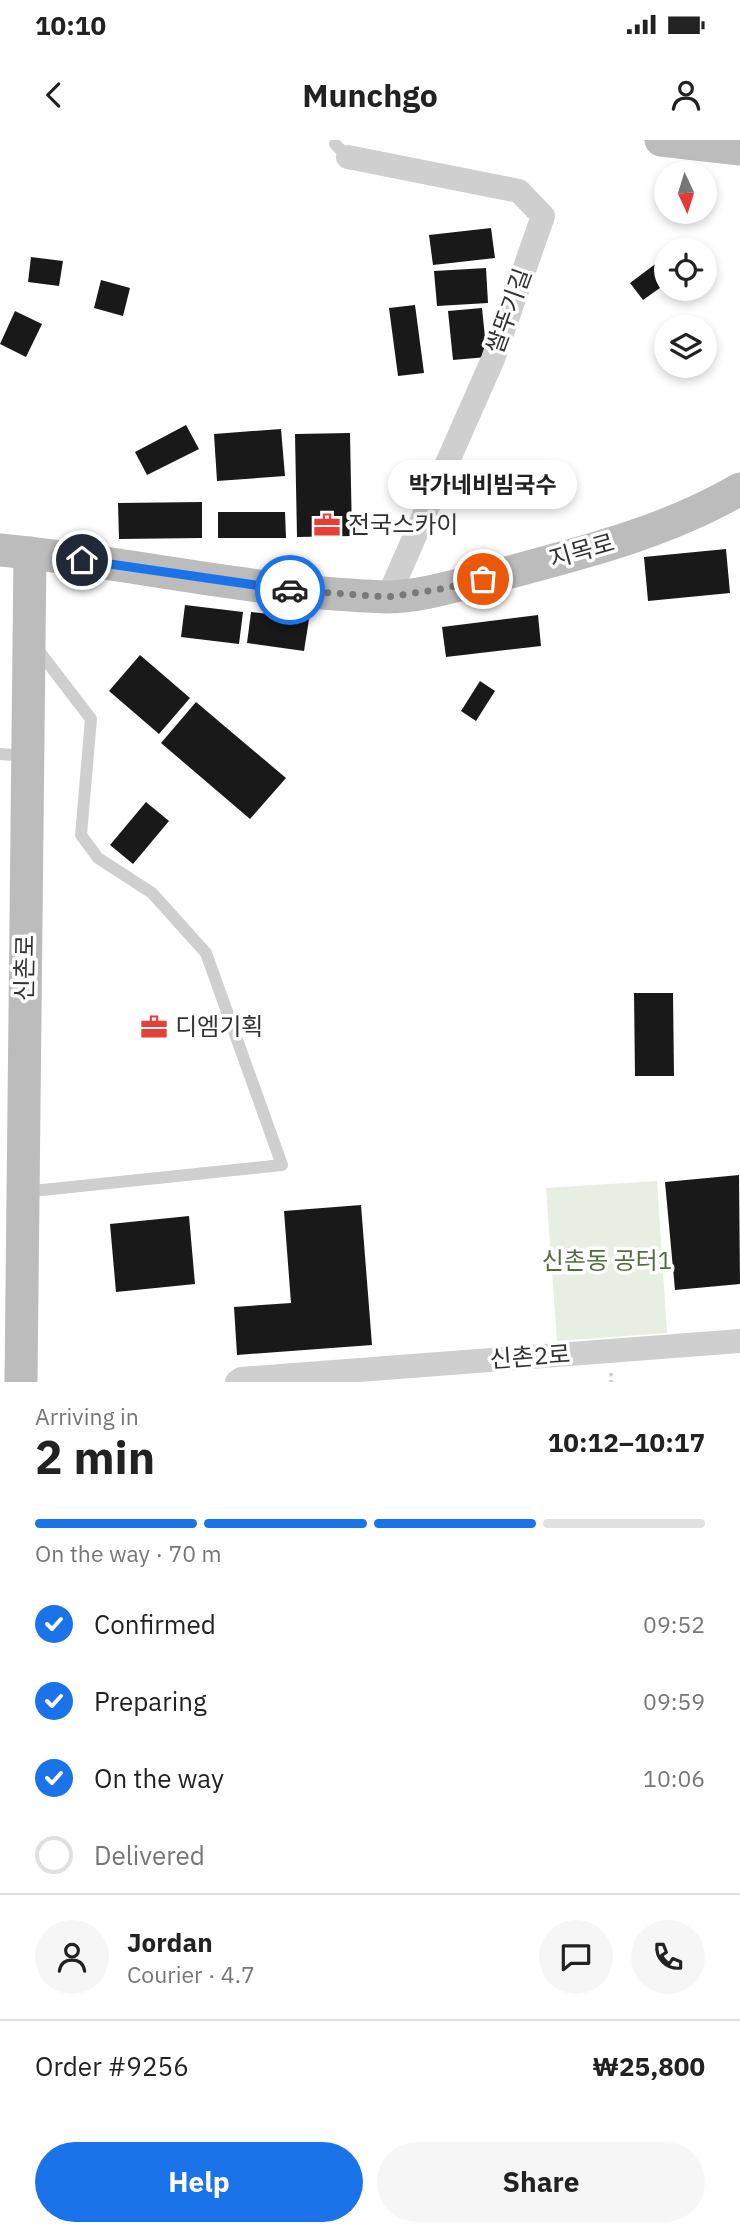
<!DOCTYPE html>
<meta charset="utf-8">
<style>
body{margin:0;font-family:"IBM Plex Sans","Noto Sans KR",sans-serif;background:#f6f6f6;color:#222;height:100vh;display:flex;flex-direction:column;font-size:26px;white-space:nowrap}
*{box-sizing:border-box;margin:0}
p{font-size:23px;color:#767676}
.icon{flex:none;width:38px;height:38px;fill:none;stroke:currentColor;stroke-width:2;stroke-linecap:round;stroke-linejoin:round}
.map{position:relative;height:1242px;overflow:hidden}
.panel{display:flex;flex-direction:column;background:#fff;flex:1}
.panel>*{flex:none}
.needle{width:46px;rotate:176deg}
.controls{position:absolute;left:654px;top:21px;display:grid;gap:14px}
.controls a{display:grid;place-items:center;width:63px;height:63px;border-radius:50%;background:#fff;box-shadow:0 4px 10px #0003;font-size:35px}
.pin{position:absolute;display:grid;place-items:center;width:60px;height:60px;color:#fff;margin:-30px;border:4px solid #fff;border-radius:50%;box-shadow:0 2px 7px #0007}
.courier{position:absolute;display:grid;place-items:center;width:70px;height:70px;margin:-35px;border:5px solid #1a73e8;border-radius:50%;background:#fff;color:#222;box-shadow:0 2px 9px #0007}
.bubble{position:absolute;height:49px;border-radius:24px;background:#fff;box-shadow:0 4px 10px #0003;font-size:23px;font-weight:700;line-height:49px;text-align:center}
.headline em{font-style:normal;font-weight:700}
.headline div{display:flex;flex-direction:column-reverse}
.headline{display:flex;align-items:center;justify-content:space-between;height:119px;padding:0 35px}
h1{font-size:46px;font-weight:700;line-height:52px}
.bar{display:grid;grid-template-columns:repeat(4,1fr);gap:10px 7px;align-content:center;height:84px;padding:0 35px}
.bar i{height:9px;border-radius:5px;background:#e0e0e0}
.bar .current{background:#1a73e8}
.bar p{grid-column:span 4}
.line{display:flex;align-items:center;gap:18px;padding:0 35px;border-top:2px solid #e0e0e0}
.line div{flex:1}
.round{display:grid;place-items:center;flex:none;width:74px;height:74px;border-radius:37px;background:#f6f6f6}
ol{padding:0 35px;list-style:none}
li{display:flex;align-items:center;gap:21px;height:77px}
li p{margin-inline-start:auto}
li .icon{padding:7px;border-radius:50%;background:#1a73e8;color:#fff;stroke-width:4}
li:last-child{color:#767676}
li i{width:38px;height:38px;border:4px solid #e0e0e0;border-radius:50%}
.cta{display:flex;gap:14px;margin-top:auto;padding:14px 35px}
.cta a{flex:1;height:80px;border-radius:42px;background:#1a73e8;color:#fff;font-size:28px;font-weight:700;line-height:80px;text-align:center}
.cta a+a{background:#f6f6f6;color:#222}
.status{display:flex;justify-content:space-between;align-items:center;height:49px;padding:0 35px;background:#fff;direction:ltr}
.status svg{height:19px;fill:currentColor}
header{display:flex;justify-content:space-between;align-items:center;height:91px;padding:0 35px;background:#fff;font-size:32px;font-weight:700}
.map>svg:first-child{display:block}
.green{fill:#e6efe1}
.building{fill:#191919}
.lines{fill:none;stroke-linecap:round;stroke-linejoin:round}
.path{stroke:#cfcfcf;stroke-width:3.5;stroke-dasharray:3.5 3.5;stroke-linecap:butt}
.lane{stroke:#cfcfcf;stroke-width:12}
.street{stroke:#cfcfcf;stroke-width:24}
.secondary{stroke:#bcbcbc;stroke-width:33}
.done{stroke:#7a7a7a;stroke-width:7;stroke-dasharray:0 12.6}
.route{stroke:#1a73e8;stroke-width:9}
.labels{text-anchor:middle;stroke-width:7;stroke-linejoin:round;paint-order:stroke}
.street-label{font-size:24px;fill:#323232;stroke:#fff}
.poi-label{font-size:24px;fill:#323232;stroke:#fff;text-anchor:start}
.park-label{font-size:24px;fill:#4f703e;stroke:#fff}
</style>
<div class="status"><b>10:10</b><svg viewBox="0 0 49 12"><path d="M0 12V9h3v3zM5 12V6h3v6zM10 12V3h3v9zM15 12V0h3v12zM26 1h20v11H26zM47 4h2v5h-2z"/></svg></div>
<header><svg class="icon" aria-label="back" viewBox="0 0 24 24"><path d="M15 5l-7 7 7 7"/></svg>Munchgo<svg class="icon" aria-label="person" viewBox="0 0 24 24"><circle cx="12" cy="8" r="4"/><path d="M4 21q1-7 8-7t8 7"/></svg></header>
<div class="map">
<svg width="740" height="1242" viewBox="0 0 740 1242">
<rect width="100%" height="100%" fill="#fff"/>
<path class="green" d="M657,1041l10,152 -110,8 -11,-153z"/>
<g class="building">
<path d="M491,88l4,30 -62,7 -4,-30z"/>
<path d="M31,117l32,4 -4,25 -31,-4z"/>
<path d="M662,119l5,6v18l-24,17 -13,-17z"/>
<path d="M486,128l2,35 -51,3 -3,-35z"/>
<path d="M101,140l29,8 -7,28 -29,-8z"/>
<path d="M415,165l9,68 -26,3 -9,-68z"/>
<path d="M482,168l5,49 -34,3 -5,-49z"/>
<path d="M15,171l27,13 -16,33 -26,-13z"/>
<path d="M186,285l13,24 -52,26 -12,-23z"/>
<path d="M281,289l4,47 -68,5 -3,-47z"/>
<path d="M350,293l2,103 -55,1 -2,-103z"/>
<path d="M202,362v36l-83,1 -1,-36z"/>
<path d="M218,372h67l1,26h-68z"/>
<path d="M726,409l4,44 -82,8 -4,-44z"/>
<path d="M185,465l58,7 -4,32 -58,-7z"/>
<path d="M251,472l58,7 -5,32 -57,-8z"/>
<path d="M538,475l3,31 -95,11 -4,-30z"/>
<path d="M140,515l50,43 -31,36 -50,-43z"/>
<path d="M480,541l15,10 -19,30 -15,-10z"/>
<path d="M196,562l90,76 -36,41 -89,-76z"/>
<path d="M146,662l23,19 -36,43 -23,-19z"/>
<path d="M634,853h39l1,83h-39z"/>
<path d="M739,1035l1,109 -65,6 -10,-108z"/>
<path d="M361,1065l11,140 -135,10 -3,-48 57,-4 -7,-92z"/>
<path d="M189,1076l6,68 -79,8 -6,-68z"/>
</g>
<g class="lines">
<path class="path" d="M611,1233v9"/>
<g class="lane">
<path d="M335,4l13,13"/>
<path d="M0,614l28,2"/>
<path d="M23,1052l259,-27 -76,-212 -54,-60 -54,-35 -17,-23 10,-116 -56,-73"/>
</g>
<g class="street">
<path d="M348,17l171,34 24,25 -50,143 -105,238"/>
<path d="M237,1242l4,-3 499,-38"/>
</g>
<g class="secondary">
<path d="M661,0l79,9"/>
<path d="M0,410c129,12 256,43 386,47 35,0 75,-13 109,-21 83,-22 170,-43 245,-87"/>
<path d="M21,1242l9,-829"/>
</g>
</g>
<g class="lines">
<path class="done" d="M290,450l98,7 59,-9 36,-9"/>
<path class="route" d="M82,420l208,30"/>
</g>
<defs>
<symbol id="office-bare" viewBox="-9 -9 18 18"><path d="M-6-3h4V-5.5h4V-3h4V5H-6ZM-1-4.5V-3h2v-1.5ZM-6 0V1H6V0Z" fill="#e93e35" stroke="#fff" stroke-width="2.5" paint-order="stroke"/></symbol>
</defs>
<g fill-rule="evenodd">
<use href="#office-bare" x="308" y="366" width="38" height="38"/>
<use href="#office-bare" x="135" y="868" width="38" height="38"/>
</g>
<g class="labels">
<g class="street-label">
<text transform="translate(509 171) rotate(-70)" y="8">쌀뚜기길</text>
<text transform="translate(582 411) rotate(-16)" y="8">지목로</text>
<text transform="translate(25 828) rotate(-89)" y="8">신촌로</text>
<text transform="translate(530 1217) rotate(-4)" y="8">신촌2로</text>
</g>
<g class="poi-label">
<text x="348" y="393">전국스카이</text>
<text x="175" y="895">디엠기획</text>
</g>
<g class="park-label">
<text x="607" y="1129">신촌동 공터1</text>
</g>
</g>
</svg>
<div class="controls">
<a><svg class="needle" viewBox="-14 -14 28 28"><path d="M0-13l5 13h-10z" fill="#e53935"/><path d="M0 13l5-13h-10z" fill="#767676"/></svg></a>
<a><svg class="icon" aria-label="locate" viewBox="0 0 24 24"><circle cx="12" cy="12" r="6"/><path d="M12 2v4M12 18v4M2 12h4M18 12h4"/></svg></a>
<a><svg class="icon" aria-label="layers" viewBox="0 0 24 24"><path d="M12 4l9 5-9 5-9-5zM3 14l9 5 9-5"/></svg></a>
</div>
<div class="pin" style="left:483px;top:439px;background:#ea580c"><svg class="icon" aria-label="bag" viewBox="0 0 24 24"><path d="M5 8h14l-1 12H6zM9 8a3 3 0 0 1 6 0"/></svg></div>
<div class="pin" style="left:82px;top:420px;background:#1f2937"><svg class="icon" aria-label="home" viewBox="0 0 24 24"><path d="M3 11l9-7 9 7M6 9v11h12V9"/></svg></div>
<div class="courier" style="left:290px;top:450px"><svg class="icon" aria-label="car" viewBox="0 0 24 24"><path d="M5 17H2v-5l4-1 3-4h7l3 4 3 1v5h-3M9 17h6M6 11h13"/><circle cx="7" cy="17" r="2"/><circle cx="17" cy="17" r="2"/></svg></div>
<div class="bubble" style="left:388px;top:320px;width:189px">박가네비빔국수</div>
</div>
<section class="panel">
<div class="headline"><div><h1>2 min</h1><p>Arriving in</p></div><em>10:12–10:17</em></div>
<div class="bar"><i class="current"></i><i class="current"></i><i class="current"></i><i></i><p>On the way · 70 m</p></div>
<ol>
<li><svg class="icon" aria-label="check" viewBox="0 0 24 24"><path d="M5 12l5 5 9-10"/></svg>Confirmed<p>09:52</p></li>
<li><svg class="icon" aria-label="check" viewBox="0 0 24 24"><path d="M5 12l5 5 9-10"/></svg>Preparing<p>09:59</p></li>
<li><svg class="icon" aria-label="check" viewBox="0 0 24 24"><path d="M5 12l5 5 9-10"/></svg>On the way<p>10:06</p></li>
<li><i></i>Delivered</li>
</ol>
<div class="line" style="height:126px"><a class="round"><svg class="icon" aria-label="person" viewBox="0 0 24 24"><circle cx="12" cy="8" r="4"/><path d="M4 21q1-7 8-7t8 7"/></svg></a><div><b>Jordan</b><p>Courier · 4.7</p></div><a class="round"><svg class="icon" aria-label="chat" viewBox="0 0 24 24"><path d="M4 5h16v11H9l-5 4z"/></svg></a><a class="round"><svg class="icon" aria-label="phone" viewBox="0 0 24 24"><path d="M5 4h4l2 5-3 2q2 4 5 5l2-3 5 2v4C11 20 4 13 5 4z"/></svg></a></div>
<div class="line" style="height:91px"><div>Order #9256</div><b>₩25,800</b></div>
<div class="cta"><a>Help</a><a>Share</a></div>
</section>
